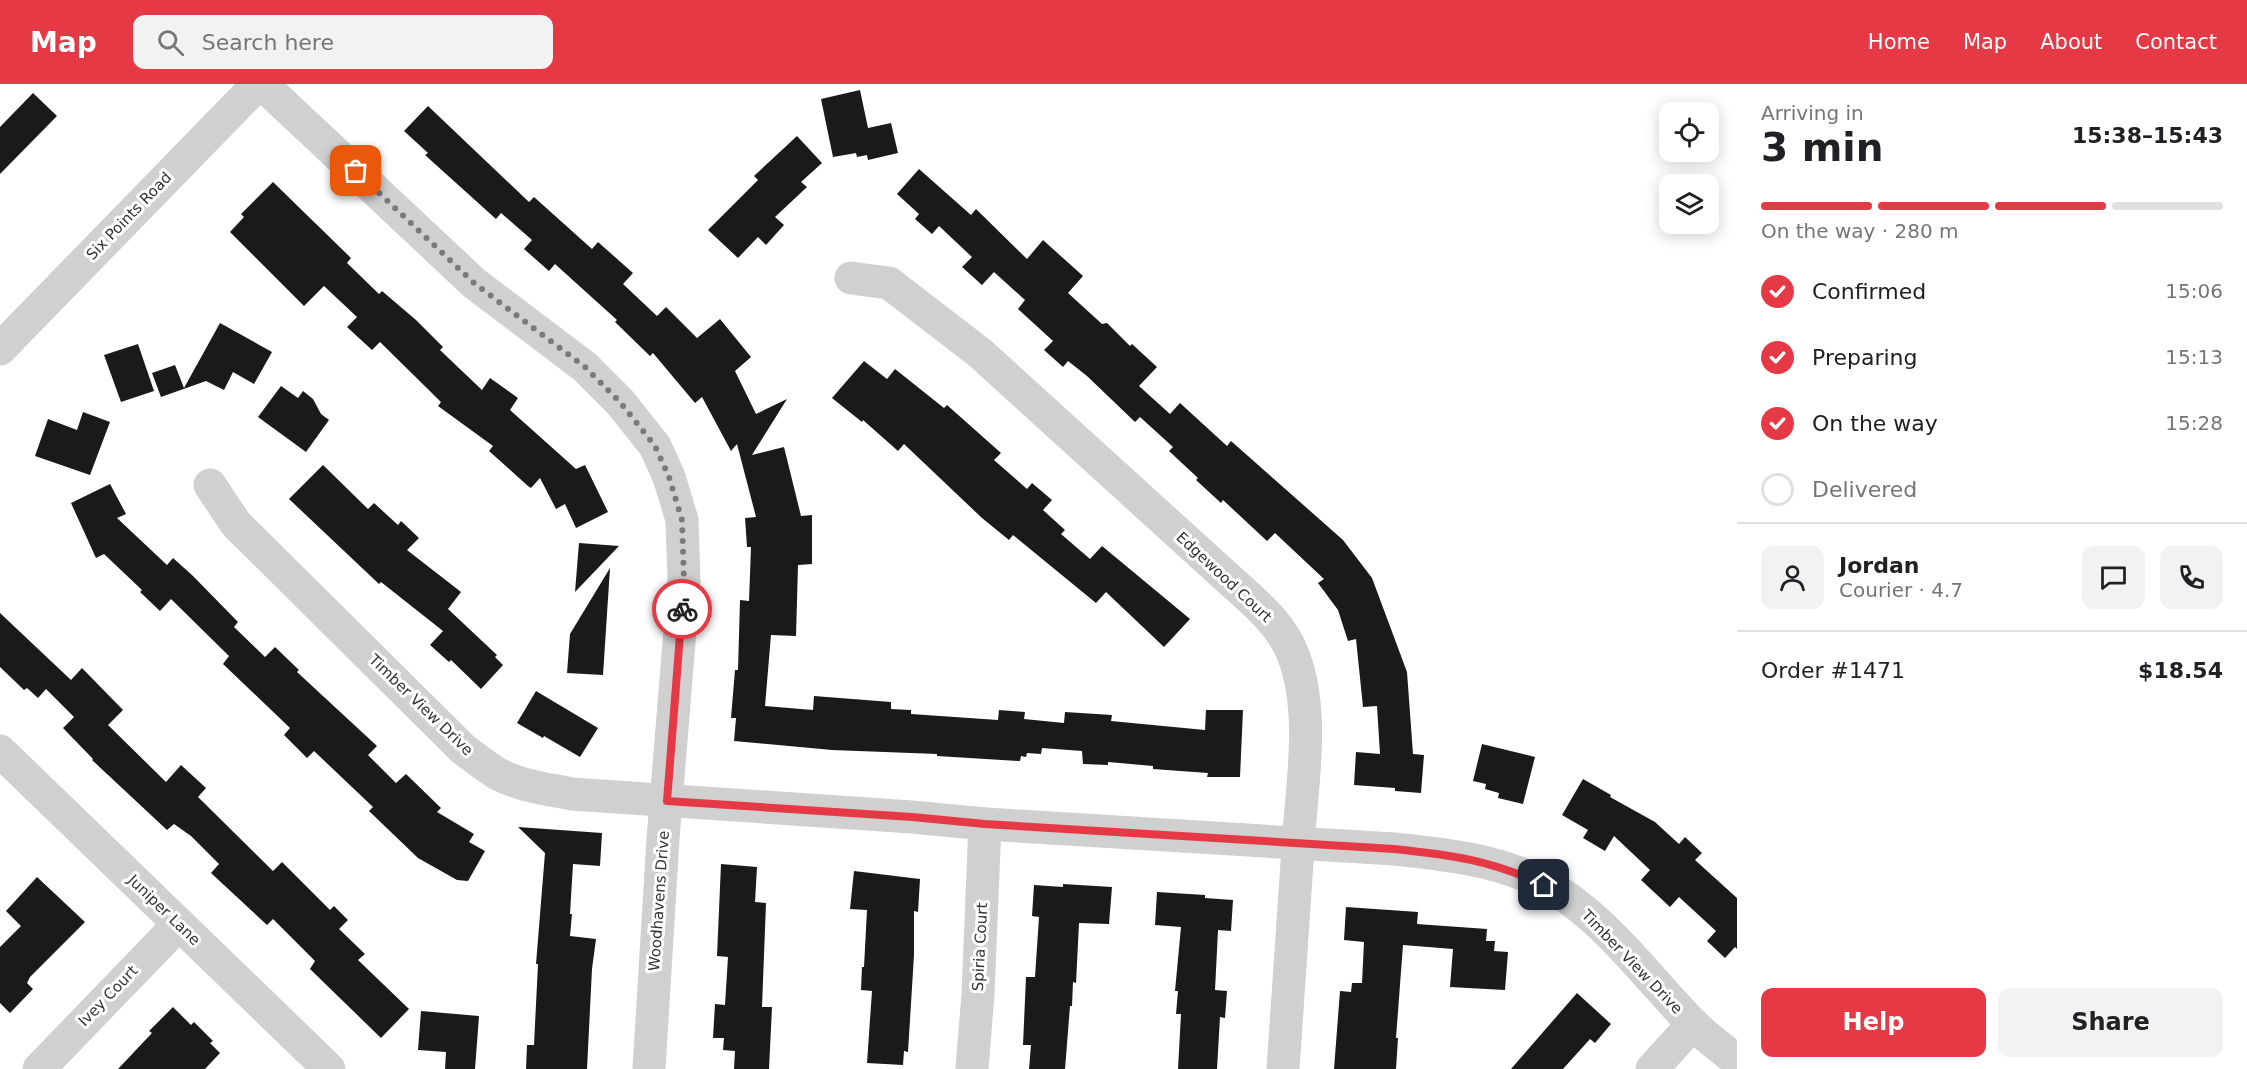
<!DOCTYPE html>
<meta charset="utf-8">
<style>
body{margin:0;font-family:"DejaVu Sans",sans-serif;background:#f2f2f2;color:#202124;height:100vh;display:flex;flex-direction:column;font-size:22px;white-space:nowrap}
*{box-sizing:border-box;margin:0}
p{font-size:20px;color:#757577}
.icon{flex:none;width:33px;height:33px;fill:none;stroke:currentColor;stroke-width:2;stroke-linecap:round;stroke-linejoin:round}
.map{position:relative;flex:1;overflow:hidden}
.panel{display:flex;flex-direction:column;background:#fff;width:510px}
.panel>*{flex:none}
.tools{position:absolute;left:1659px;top:18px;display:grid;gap:12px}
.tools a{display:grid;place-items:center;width:60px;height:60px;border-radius:12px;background:#fff;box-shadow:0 3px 15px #0003;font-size:30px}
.pin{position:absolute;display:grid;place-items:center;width:51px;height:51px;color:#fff;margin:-26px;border-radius:12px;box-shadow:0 3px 9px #0006}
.courier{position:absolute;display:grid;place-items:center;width:60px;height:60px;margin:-30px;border:4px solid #e63946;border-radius:50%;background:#fff;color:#222;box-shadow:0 2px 8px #0007}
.overview em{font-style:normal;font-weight:700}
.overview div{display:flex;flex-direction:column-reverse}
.overview{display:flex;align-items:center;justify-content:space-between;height:102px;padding:0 24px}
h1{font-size:39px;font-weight:700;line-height:45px}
.bar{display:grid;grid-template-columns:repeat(4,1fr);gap:9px 6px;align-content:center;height:72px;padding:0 24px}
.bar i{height:8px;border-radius:4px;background:#e0e0e0}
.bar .active{background:#e63946}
.bar p{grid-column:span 4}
.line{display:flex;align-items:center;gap:15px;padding:0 24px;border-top:2px solid #e0e0e0}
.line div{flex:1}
.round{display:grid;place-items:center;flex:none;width:63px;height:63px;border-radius:12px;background:#f2f2f2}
ol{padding:0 24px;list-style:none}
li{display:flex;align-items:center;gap:18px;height:66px}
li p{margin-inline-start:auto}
li .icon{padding:6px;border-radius:50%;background:#e63946;color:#fff;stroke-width:4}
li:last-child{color:#757577}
li i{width:33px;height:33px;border:3px solid #e0e0e0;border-radius:50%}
.cta{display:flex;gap:12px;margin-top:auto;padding:12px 24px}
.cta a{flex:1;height:69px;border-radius:12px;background:#e63946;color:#fff;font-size:24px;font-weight:700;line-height:69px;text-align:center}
.cta a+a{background:#f2f2f2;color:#202124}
header{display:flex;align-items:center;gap:36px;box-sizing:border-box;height:84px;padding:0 30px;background:#e63946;color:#fff}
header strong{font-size:28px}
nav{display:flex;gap:33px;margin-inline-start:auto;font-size:21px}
.search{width:420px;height:54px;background:#f2f2f2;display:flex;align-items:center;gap:15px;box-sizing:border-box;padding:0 21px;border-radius:12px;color:#757577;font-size:22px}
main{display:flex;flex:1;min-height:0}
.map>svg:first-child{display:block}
.building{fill:#1a1a1a}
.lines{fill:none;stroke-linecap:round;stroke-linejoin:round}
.minor{stroke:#d0d0d0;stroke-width:33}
.done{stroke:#7a7a7a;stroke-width:6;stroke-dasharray:0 10.8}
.route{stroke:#e63946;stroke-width:8}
.labels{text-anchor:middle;stroke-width:6;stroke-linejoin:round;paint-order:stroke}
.street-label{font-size:15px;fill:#333;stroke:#fff}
</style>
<header>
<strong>Map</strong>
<div class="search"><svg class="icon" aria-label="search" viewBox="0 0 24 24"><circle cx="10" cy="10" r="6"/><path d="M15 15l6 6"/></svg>Search here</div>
<nav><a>Home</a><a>Map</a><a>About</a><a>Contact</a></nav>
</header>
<main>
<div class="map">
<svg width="1737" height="985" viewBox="0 0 1737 985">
<rect width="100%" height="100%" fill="#fff"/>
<g class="building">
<path d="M860,6l8,38 23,-5 7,30 -30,7 -1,-5 -10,2 -1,-4 -23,4 -12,-58z"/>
<path d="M33,9l24,23 -57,58v-47z"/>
<path d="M428,22l101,96 5,-5 58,52 6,-7 35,31 -10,11 34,32 9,-9 31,31 23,-19 31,38 -16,14 21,43 31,-15 -35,56 32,-8 17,69 11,-1v49l-14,1 -2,71 -25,-1 -6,71 48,4 1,-14 77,6v7l20,1v4l87,6 1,-10 26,2 -1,7 40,4 1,-11 47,3 -1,6 94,9 1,-20h37l-3,67h-33l1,-4 -55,-4v-3l-45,-4v3l-25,-1 -1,-13 -40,-3 -1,6 -14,-1 -1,4 -5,-1 -1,5 -83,-5v-2l-105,-4 -98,-9 2,-23h-5l4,-48h3l2,-70 9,1 2,-54h-4l-2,-29 11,-1 -19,-73 -6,7 -29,-54 -7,6 -42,-50 -3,3 -35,-34 2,-2 -62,-56 -6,7 -25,-22 8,-9 -31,-27 -5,6 -71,-64 3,-2 -24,-22z"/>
<path d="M797,52l25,27 -21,19 6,5 -32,30 9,8 -18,20 -8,-8 -20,21 -30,-28 50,-50 -4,-4z"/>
<path d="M919,85l52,46 5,-6 51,50 16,-19 40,36 -15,17 34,31 5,-1 23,23 2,-2 25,23 -18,19 31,28 10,-11 47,43 4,-5 112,99 29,38 35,94 6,82 11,1 -3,38 -26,-2v-3l-41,-3 2,-33 24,2 -3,-48 -14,1 -7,-68 -8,2 -10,-31 -20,-27 6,-4 -49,-46 -8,8 -44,-41 -2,3 -25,-23 2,-2 -29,-27 4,-4 -33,-30 -5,5 -48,-46 -19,-15 -5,6 -19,-17 9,-9 -35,-32 7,-9 -31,-28 -12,13 -20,-18 10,-10 -33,-31 -7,8 -17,-15 4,-5 -22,-20z"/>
<path d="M273,98l78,76 -4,5 32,31 3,-3 34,29 27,27 -3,3 42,40 8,-12 28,20 -8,12 66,59 9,-4 23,47 -32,16 -11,-24 -9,5 -16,-31 -9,10 -3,-2 -39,-35 4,-5 -55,-40 3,-4 -61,-60 -8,8 -25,-23 10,-10 -33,-31 -20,20 -74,-74 14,-15 -3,-3z"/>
<path d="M220,239l52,29 -18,32 -21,-12 -9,18 -18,-9 -45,16 -9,-24 23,-8 9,23z"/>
<path d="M138,260l16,47 -33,11 -17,-47z"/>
<path d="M864,277l23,18 8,-10 49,39 3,-3 54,48 -7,7 33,29 5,-6 20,17 -9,10 22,20 -4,4 29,25 12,-13 88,73 -26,28 -58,-55 -10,11 -83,-68 -4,5 -27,-22 -78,-74 -6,7 -35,-31 -1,2 -30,-24z"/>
<path d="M281,302l17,12 5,-7 10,8 8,15 8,6 -23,32 -48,-35z"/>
<path d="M83,328l27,10 -20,53 -55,-19 13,-37 29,11z"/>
<path d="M323,381l45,44 6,-6 24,22 3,-4 18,17 -12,12 54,42 -13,17 49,46 -2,2 8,8 -22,24 -30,-29 -2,2 -19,-17 13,-14 -62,-49 -2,2 -90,-85z"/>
<path d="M110,400l16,30 -9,4 50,47 6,-7 20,18 45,46 -4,5 31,30 10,-10 24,23 -2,2 80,74 -9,9 28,28 10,-9 35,34 -4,4 37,22 -5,8 16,9 -17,30 -11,-1 -39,-22 -49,-47 4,-4 -59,-56 -7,7 -23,-23 6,-7 -67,-64 6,-8 -58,-57 -11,12 -20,-19 2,-2 -38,-36 -8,4 -25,-55z"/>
<path d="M579,459l40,3 -44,46z"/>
<path d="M610,484l-7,107 -36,-2 3,-39z"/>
<path d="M0,529l71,67 11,-12 41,42 -15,15 58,57 15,-17 25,23 -8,9 75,74 9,-9 48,48 4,-4 14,14 -9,9 26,25 -7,6 51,49 -28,29 -71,-69 5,-8 -42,-42 -6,6 -56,-52 8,-9 -28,-28 -17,-12 -7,6 -75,-70 1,-1 -30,-31 11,-11 -28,-28 -8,9 -11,-10 -3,2 -24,-23z"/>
<path d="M536,607l62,37 -18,29 -36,-21 -1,2 -26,-15z"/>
<path d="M1482,660l53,13 -12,47 -25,-6 1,-5 -14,-4 1,-5 -13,-3z"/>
<path d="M1583,695l28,16 -1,2 45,25 24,22 6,-7 17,16 -7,7 42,38v51l-2,-2 -10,11 -18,-17 9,-10 -37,-34 -9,10 -29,-27 9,-10 -36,-34 -9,15 -22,-13 5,-8 -26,-15z"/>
<path d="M518,743l84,6 -2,33 -27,-2 -3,50h2l-2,22 26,3 -4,30 -5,100h-61l1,-24h7l4,-81h-2l9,-111z"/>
<path d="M721,780l36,3 -2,35 11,1 -4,104h10l-3,62h-35l1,-18 -12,-1 1,-12h-11l2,-34 10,1 3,-48 -11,-1z"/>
<path d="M854,787l66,8 -2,33 -4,-1v44l-6,97 -4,-1 -1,14 -36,-2 5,-72 -11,-1 1,-23h2l3,-57 -17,-1z"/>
<path d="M37,793l48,45 -55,55 -3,6 6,6 -23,24 -10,-10v-56l21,-21 -15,-15z"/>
<path d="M1063,800l49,3 -3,37 -30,-1 -3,60 -3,-1 -1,24h-2l-5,63h-36l2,-24h-8l3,-68h9l4,-60 -7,-1 2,-31 29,2z"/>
<path d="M1157,808l48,3v3l28,2 -2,31 -13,-1 -3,60 12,1 -2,27 -5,-1 -3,52h-39l3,-55h-5l2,-23h-3l6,-64 -26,-2z"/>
<path d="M1346,823l72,5 -1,12 70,5 -1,12h9l-1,10 14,1 -3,38 -55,-3 3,-38 -50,-4 -7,93h2l-2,31h-62l6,-78 11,1 1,-9h10l2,-41 -20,-2z"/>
<path d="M1577,909l34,31 -16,19 -5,-4 -27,30h-52z"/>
<path d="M173,923l18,18 3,-3 19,19 -3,2 10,10 -15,16h-87l34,-36 -3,-2z"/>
<path d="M421,927l58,5 -4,53h-30l1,-17 -28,-2z"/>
</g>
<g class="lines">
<g class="minor">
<path d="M262,0l212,199 111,84 35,35 35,44 14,31 13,43 2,61 -21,258 -14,230"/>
<path d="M851,194l38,5 91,70 241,219c27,25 61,50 73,85 20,55 9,120 5,176 -5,79 -11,157 -16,236"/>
<path d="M0,265l258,-265"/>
<path d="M210,401l26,39 227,225c11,8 23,18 35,25 23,12 49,15 74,20l340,23 73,7 409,25c60,6 124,13 175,50 47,34 82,82 122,123 14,15 31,26 46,39"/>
<path d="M0,667l329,318"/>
<path d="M39,985l140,-145"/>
<path d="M972,985l6,-75 7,-170"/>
<path d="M1652,985l41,-45"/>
</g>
</g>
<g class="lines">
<path class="done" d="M356,87l118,112 111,84 35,35 35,44 14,31 13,43 2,61 -2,28"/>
<path class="route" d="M682,525l-15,192 245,16 73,7 409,25c58,6 96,11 150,36"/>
</g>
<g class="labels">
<g class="street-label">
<text transform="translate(129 132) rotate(-46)" y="5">Six Points Road</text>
<text transform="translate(1224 493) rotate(43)" y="5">Edgewood Court</text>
<text transform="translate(421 621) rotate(44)" y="5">Timber View Drive</text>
<text transform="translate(659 817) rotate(-86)" y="5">Woodhavens Drive</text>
<text transform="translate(164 826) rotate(44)" y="5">Juniper Lane</text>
<text transform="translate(980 863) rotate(-87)" y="5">Spiria Court</text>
<text transform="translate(1632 878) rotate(46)" y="5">Timber View Drive</text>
<text transform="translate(108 912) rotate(-46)" y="5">Ivey Court</text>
</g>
</g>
</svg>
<div class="tools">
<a><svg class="icon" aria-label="locate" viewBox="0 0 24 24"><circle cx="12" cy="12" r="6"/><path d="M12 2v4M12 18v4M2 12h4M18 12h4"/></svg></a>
<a><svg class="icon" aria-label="layers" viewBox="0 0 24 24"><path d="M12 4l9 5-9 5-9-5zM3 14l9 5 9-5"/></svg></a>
</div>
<div class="pin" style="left:356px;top:87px;background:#ea580c"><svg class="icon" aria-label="bag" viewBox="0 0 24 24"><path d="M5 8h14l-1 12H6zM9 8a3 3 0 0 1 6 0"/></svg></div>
<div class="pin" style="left:1544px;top:801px;background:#1f2937"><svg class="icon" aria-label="home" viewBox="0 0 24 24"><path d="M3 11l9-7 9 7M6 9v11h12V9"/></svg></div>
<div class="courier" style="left:682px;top:525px"><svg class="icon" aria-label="bike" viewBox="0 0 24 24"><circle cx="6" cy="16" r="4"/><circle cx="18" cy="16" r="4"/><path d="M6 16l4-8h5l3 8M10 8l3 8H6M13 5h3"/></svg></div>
</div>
<section class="panel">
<div class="overview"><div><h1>3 min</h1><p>Arriving in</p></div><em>15:38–15:43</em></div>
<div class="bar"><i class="active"></i><i class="active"></i><i class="active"></i><i></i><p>On the way · 280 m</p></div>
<ol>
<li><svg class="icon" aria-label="check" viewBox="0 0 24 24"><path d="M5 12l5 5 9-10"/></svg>Confirmed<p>15:06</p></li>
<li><svg class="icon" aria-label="check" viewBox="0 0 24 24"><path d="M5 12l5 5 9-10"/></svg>Preparing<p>15:13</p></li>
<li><svg class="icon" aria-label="check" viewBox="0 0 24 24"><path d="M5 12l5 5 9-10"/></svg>On the way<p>15:28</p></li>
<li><i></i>Delivered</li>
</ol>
<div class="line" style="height:108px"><a class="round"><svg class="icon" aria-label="person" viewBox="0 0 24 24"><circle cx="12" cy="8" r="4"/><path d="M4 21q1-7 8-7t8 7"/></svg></a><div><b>Jordan</b><p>Courier · 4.7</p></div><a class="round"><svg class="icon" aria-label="chat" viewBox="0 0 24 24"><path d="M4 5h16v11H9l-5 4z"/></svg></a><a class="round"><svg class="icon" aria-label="phone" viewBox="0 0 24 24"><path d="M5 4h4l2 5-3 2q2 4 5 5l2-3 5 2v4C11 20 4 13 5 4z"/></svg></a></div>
<div class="line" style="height:78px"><div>Order #1471</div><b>$18.54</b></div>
<div class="cta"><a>Help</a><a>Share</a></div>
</section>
</main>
